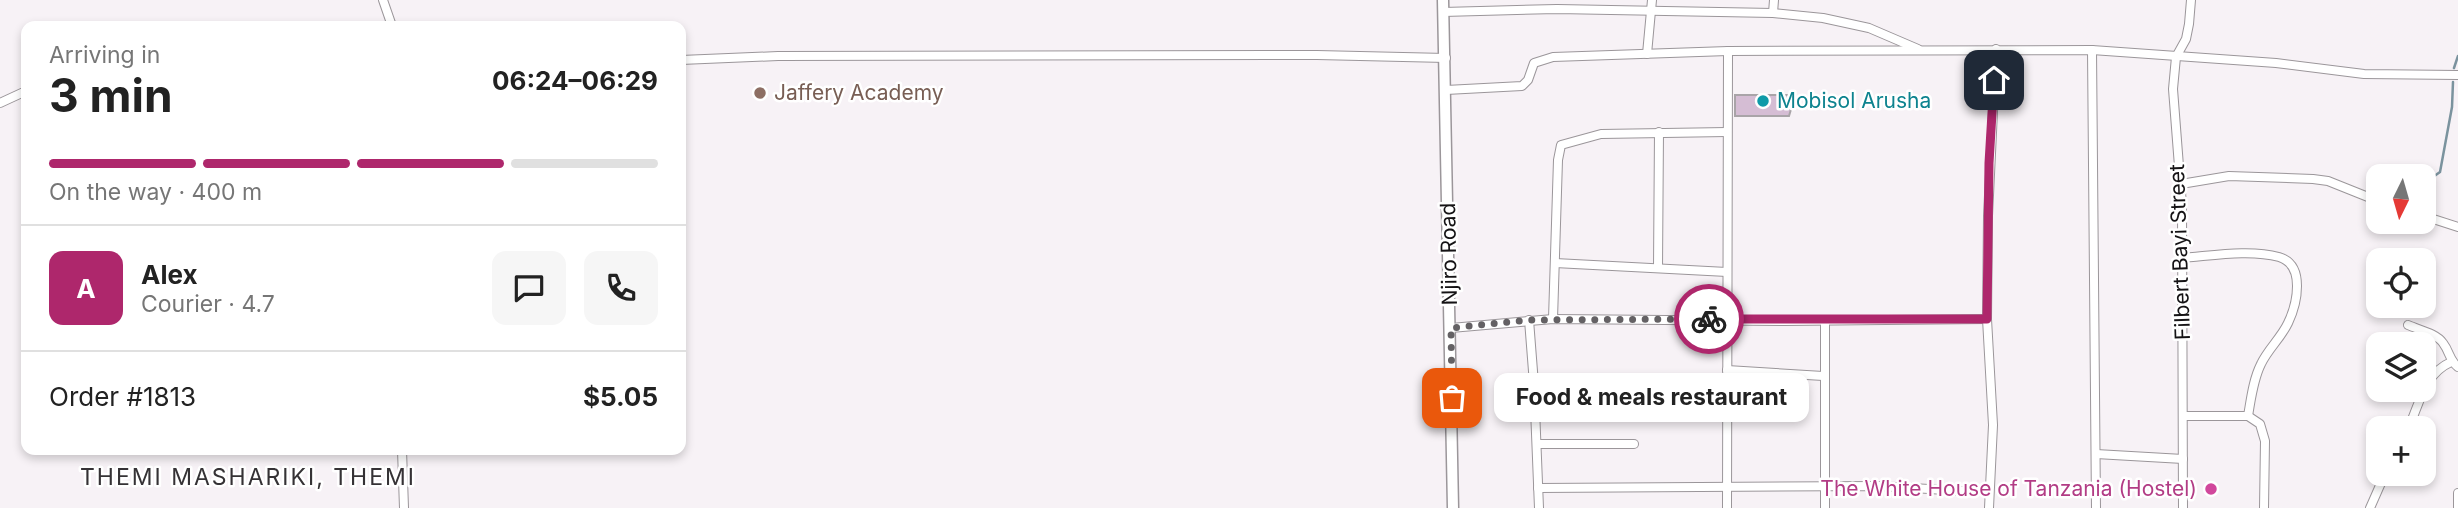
<!DOCTYPE html>
<meta charset="utf-8">
<style>
body{margin:0;font-family:Inter,sans-serif;background:#f6f6f6;color:#222;height:100vh;display:flex;flex-direction:column;font-size:26px;white-space:nowrap}
*{box-sizing:border-box;margin:0}
p{font-size:23px;color:#767676}
.icon{flex:none;width:38px;height:38px;fill:none;stroke:currentColor;stroke-width:2;stroke-linecap:round;stroke-linejoin:round}
.map{position:relative;flex:1;overflow:hidden}
.details{position:absolute;left:21px;top:21px;width:665px;height:434px;display:flex;flex-direction:column;background:#fff;border-radius:14px;box-shadow:0 4px 10px #0003}
.details>*{flex:none}
.needle{width:46px;rotate:185deg}
.controls{position:absolute;left:2366px;top:164px;display:grid;gap:14px}
.controls a{display:grid;place-items:center;width:70px;height:70px;border-radius:14px;background:#fff;box-shadow:0 4px 10px #0003;font-size:35px}
.pin{position:absolute;display:grid;place-items:center;width:60px;height:60px;color:#fff;margin:-30px;border-radius:14px;box-shadow:0 4px 10px #0006}
.courier{position:absolute;display:grid;place-items:center;width:70px;height:70px;margin:-35px;border:5px solid #ae276c;border-radius:50%;background:#fff;color:#222;box-shadow:0 2px 9px #0007}
.bubble{position:absolute;height:49px;border-radius:14px;background:#fff;box-shadow:0 4px 10px #0003;font-size:23px;font-weight:700;line-height:49px;text-align:center}
.headline em{font-style:normal;font-weight:700}
.headline div{display:flex;flex-direction:column-reverse}
.headline{display:flex;align-items:center;justify-content:space-between;height:119px;padding:0 28px}
h1{font-size:46px;font-weight:700;line-height:52px}
.bar{display:grid;grid-template-columns:repeat(4,1fr);gap:10px 7px;align-content:center;height:84px;padding:0 28px}
.bar i{height:9px;border-radius:5px;background:#e0e0e0}
.bar .active{background:#ae276c}
.bar p{grid-column:span 4}
.line{display:flex;align-items:center;gap:18px;padding:0 28px;border-top:2px solid #e0e0e0}
.line div{flex:1}
.round{display:grid;place-items:center;flex:none;width:74px;height:74px;border-radius:14px;background:#f6f6f6}
.map>svg:first-child{display:block}
.lines{fill:none;stroke-linecap:round;stroke-linejoin:round}
.stream{stroke:#7b939e;stroke-width:2.5}
.building{fill:#d5bdd4;stroke:#a9a4a8;stroke-width:2}
.minor-casing{stroke:#9b969a;stroke-width:10}
.tertiary-casing{stroke:#9b969a;stroke-width:13}
.minor{stroke:#fff;stroke-width:8}
.tertiary{stroke:#fff;stroke-width:10}
.done{stroke:#646164;stroke-width:7;stroke-dasharray:0 12.6}
.route{stroke:#ae276c;stroke-width:9}
.education-dot{fill:#8d6e63;stroke:#fff;stroke-width:2.5}
.culture-dot{fill:#0f9aa8;stroke:#fff;stroke-width:2.5}
.hotel-dot{fill:#d1479c;stroke:#fff;stroke-width:2.5}
.labels{text-anchor:middle;stroke-width:5;stroke-linejoin:round;paint-order:stroke}
.education-label{font-size:21px;fill:#785e54;stroke:#fff;text-anchor:start}
.culture-label{font-size:21px;fill:#0d838f;stroke:#fff;text-anchor:start}
.street-label{font-size:21px;fill:#151315;stroke:#fff}
.hotel-label{font-size:21px;fill:#b23c85;stroke:#fff;text-anchor:end}
.neighbourhood-label{font-size:23px;letter-spacing:2px;fill:#353235;stroke:#fff}
</style>
<div class="map">
<svg width="2458" height="508" viewBox="0 0 2458 508">
<rect width="100%" height="100%" fill="#f7f2f6"/>
<g class="lines">
<g class="stream">
<path d="M2454,68l4,-12"/>
<path d="M2426,182l14,-10 12,-65 1,-25"/>
</g>
</g>
<path class="building" d="M1735,95h55l2,11 -3,10h-54z"/>
<g class="lines">
<defs>
<g id="minor">
<path d="M383,0l9,26"/>
<path d="M1443,12l114,-3 216,4 50,5 46,10 49,21"/>
<path d="M1773,13l1,-13"/>
<path d="M2092,50l4,458"/>
<path d="M1647,54l5,-54"/>
<path d="M681,60l97,-4 539,-1 129,3"/>
<path d="M1446,90l76,-4 6,-6 6,-17 19,-6 175,-6 364,-1 184,13 88,11 94,1"/>
<path d="M0,103l26,-12"/>
<path d="M2181,184l48,-8 84,3 15,2 50,20"/>
<path d="M2424,216l34,11"/>
<path d="M2181,258c30,-2 68,-9 98,-1 27,8 18,47 9,66 -7,15 -20,26 -27,41 -8,16 -10,35 -13,52"/>
<path d="M1555,263l172,9"/>
<path d="M1658,268l1,-136"/>
<path d="M1553,319l5,-159 3,-15 40,-11 126,-2"/>
<path d="M1529,320l5,64 5,124"/>
<path d="M2408,325c11,5 28,8 35,18 7,9 6,17 15,24"/>
<path d="M1451,328l102,-9 232,2 202,-2"/>
<path d="M1727,370l96,6"/>
<path d="M1534,384l152,-2"/>
<path d="M2184,416h64l12,8 5,17 -1,67"/>
<path d="M2408,429c12,-26 16,-55 43,-67"/>
<path d="M1537,444h97"/>
<path d="M402,450l2,58"/>
<path d="M2096,454l87,5"/>
<path d="M1538,488l341,-2 83,5"/>
<path d="M2458,493v14"/>
<path d="M1727,508l1,-457"/>
<path d="M1825,508v-187"/>
<path d="M1989,508l4,-83 -6,-106 1,-103 8,-167"/>
<path d="M2183,508l-1,-303 -9,-116 3,-32 10,-18 3,-15 2,-24"/>
<path d="M2370,508l15,-34"/>
</g>
<path id="tertiary" d="M1443,0l10,508"/>
</defs>
<use href="#minor" class="minor-casing"/>
<use href="#tertiary" class="tertiary-casing"/>
<use href="#minor" class="minor"/>
<use href="#tertiary" class="tertiary"/>
</g>
<g class="lines">
<path class="done" d="M1452,398l-1,-70 77,-8 181,-1"/>
<path class="route" d="M1709,319h278l2,-156 5,-83"/>
</g>
<circle class="education-dot" cx="760" cy="93" r="7"/>
<circle class="culture-dot" cx="1763" cy="101" r="7"/>
<circle class="hotel-dot" cx="2211" cy="489" r="7"/>
<g class="labels">
<g class="education-label">
<text x="774" y="100">Jaffery Academy</text>
</g>
<g class="culture-label">
<text x="1777" y="108">Mobisol Arusha</text>
</g>
<g class="street-label">
<text transform="translate(2180 252) rotate(-92)" y="7">Filbert Bayi Street</text>
<text transform="translate(1449 254) rotate(-91)" y="7">Njiro Road</text>
</g>
<g class="hotel-label">
<text x="2197" y="496">The White House of Tanzania (Hostel)</text>
</g>
<g class="neighbourhood-label">
<text x="248" y="485">THEMI MASHARIKI, THEMI</text>
</g>
</g>
</svg>
<div class="controls">
<a><svg class="needle" viewBox="-14 -14 28 28"><path d="M0-13l5 13h-10z" fill="#e53935"/><path d="M0 13l5-13h-10z" fill="#767676"/></svg></a>
<a><svg class="icon" aria-label="locate" viewBox="0 0 24 24"><circle cx="12" cy="12" r="6"/><path d="M12 2v4M12 18v4M2 12h4M18 12h4"/></svg></a>
<a><svg class="icon" aria-label="layers" viewBox="0 0 24 24"><path d="M12 4l9 5-9 5-9-5zM3 14l9 5 9-5"/></svg></a>
<a>+</a>
</div>
<div class="pin" style="left:1452px;top:398px;background:#ea580c"><svg class="icon" aria-label="bag" viewBox="0 0 24 24"><path d="M5 8h14l-1 12H6zM9 8a3 3 0 0 1 6 0"/></svg></div>
<div class="pin" style="left:1994px;top:80px;background:#1f2937"><svg class="icon" aria-label="home" viewBox="0 0 24 24"><path d="M3 11l9-7 9 7M6 9v11h12V9"/></svg></div>
<div class="courier" style="left:1709px;top:319px"><svg class="icon" aria-label="bike" viewBox="0 0 24 24"><circle cx="6" cy="16" r="4"/><circle cx="18" cy="16" r="4"/><path d="M6 16l4-8h5l3 8M10 8l3 8H6M13 5h3"/></svg></div>
<div class="bubble" style="left:1494px;top:373px;width:315px">Food &amp; meals restaurant</div>
<section class="details">
<div class="headline"><div><h1>3 min</h1><p>Arriving in</p></div><em>06:24–06:29</em></div>
<div class="bar"><i class="active"></i><i class="active"></i><i class="active"></i><i></i><p>On the way · 400 m</p></div>
<div class="line" style="height:126px"><b class="round" style="background:#ae276c;color:#fff">A</b><div><b>Alex</b><p>Courier · 4.7</p></div><a class="round"><svg class="icon" aria-label="chat" viewBox="0 0 24 24"><path d="M4 5h16v11H9l-5 4z"/></svg></a><a class="round"><svg class="icon" aria-label="phone" viewBox="0 0 24 24"><path d="M5 4h4l2 5-3 2q2 4 5 5l2-3 5 2v4C11 20 4 13 5 4z"/></svg></a></div>
<div class="line" style="height:91px"><div>Order #1813</div><b>$5.05</b></div>
</section>
</div>
